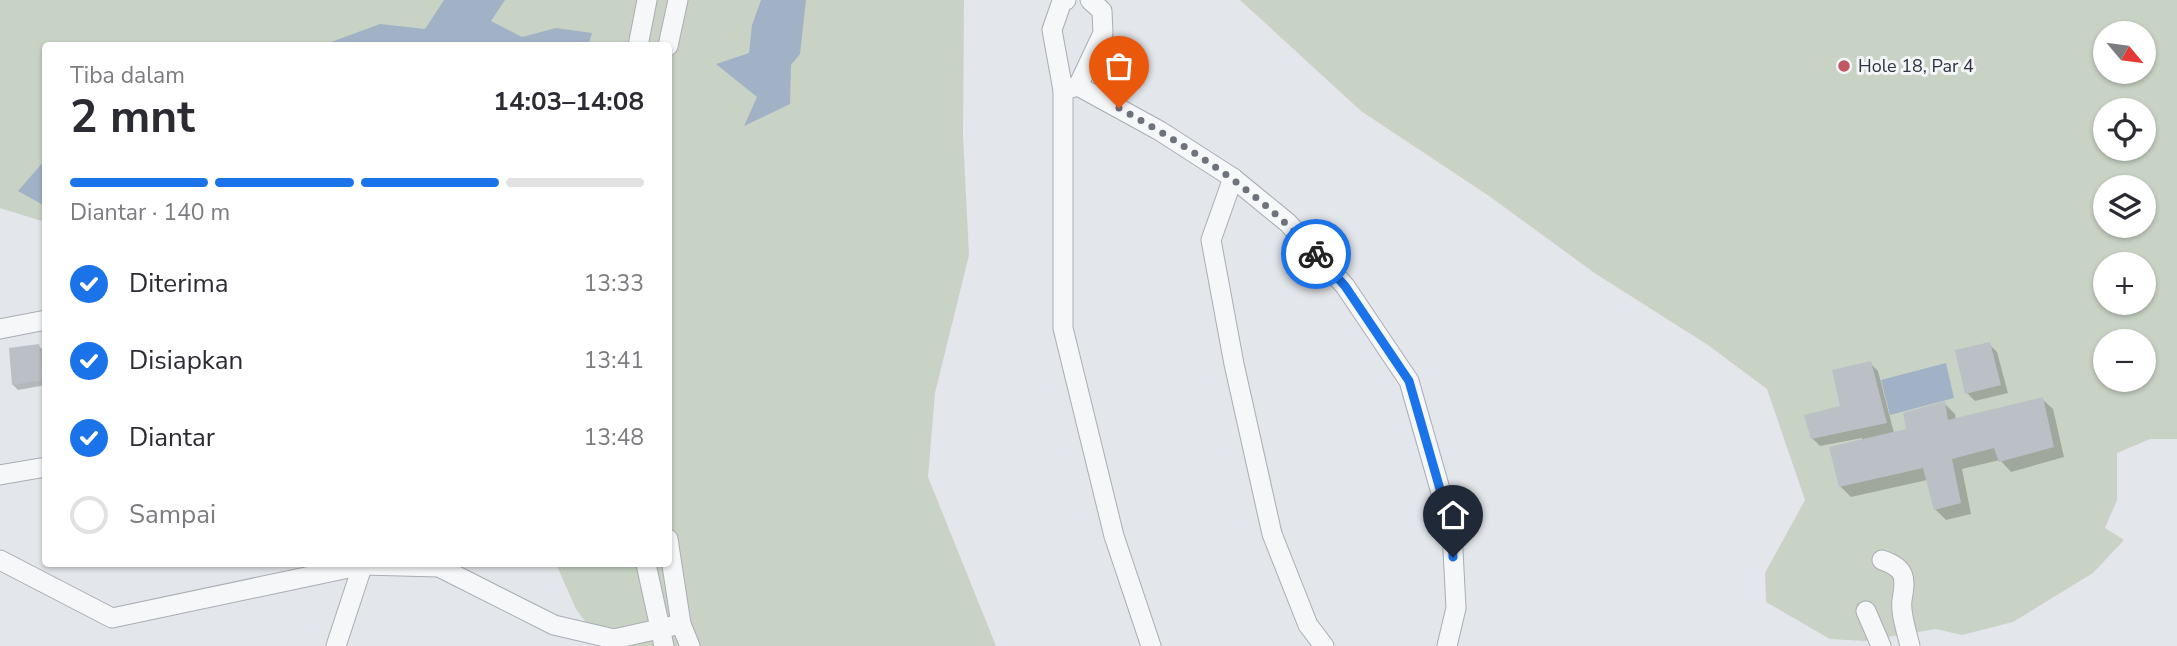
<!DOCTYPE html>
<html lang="id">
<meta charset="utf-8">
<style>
body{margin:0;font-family:"Nunito Sans",sans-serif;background:#f2f2f3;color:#2b2b33;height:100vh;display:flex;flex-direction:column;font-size:26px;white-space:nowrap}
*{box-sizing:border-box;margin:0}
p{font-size:23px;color:#7c7c81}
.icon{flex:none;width:38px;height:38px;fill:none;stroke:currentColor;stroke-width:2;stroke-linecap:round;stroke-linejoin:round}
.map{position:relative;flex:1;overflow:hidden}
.drawer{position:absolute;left:42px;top:42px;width:630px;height:525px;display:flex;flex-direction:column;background:#fff;border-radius:7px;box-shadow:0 2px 5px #0004}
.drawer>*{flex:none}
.needle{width:46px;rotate:119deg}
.tools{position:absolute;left:2093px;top:21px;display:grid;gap:14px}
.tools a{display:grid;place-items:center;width:63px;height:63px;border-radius:50%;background:#fff;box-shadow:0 2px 5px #0004;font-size:35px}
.pin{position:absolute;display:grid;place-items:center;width:60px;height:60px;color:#fff;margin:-72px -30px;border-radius:50% 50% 50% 0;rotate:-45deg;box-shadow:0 0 7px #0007}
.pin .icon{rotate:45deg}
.courier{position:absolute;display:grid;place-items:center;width:70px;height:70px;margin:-35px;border:5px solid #1a73e8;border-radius:50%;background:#fff;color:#222;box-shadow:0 2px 9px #0007}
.head em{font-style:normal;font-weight:700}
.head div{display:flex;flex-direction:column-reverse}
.head{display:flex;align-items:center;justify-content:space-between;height:119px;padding:0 28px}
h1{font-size:46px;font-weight:700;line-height:52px}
.bar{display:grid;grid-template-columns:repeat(4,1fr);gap:10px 7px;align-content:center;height:84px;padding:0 28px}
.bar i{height:9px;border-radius:5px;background:#e1e1e2}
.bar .on{background:#1a73e8}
.bar p{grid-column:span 4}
ol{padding:0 28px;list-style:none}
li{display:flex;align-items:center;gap:21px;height:77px}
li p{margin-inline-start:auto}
li .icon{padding:7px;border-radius:50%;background:#1a73e8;color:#fff;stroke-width:4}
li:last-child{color:#7c7c81}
li i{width:38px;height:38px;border:4px solid #e1e1e2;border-radius:50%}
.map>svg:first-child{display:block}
.green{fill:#c8d3c5;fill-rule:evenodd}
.water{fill:#a2b2c6}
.shadow{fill:#0003}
.building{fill:#bbbfc6}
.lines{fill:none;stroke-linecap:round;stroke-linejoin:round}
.minor-casing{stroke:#a9adb4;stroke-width:21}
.minor{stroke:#f6f7f8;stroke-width:19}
.done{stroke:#6d727c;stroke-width:7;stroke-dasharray:0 12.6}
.route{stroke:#1a73e8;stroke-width:9}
.poi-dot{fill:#c05763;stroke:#f3f5f7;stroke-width:2.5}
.labels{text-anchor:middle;stroke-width:6;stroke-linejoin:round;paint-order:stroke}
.poi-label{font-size:18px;fill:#2d3340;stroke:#f3f5f7;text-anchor:start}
</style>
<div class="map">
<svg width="2177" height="646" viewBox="0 0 2177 646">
<rect width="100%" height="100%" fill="#e3e6ea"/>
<g class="green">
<path d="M0,0h964l-1,136 6,119 -34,138 -7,84 68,169h-393l-27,-37 -20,-45h112v-518h-622l-1,176 -45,-14z"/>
<path d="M1240,0h937v439h-27l-33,14v47l-12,28 19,12 -31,33 -80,49 -51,13 -26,-6 -72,12 -34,-2 -64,-37 -1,-29 40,-73 -38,-111 -59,-44 -112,-71 -107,-78 -128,-85zM2105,33h39v39h-39zM2105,110h39v39h-39zM2105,187h39v39h-39zM2105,264h39v39h-39zM2105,341h39v39h-39z"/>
</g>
<g class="water">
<path d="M444,0h61l-14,21 31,16 34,-9 36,5 -4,13 -265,-1 57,-21 45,5z"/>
<path d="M761,0h45l-6,54 -9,11 -1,39 -46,22 13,-29 -41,-33 33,-11 3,-28z"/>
<path d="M44,161h1v45l-27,-15z"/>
<path d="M1946,363l8,35 -64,17 -9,-35z"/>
</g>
<g class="shadow">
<path d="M1989,344l8,8 11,41 -33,8 -8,-8z"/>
<path d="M38,345l6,6 2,34 -28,5 -5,-5z"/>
<path d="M1870,363l8,8 16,62 14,-3 36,-27 11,11 1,6 86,-21 11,10 11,48 -53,15 -11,-12 -38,9 9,45 -25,6 -11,-11 -8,-29 -76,17 -11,-11 23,-45 -1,-3 -42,8 -8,-8 30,-31z"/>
</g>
<g class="building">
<path d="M1990,342l11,43 -36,9 -10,-44z"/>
<path d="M39,344l5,36 -32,5 -3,-37z"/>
<path d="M1871,361l16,62 -76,16 -7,-24 36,-9 -8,-36z"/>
<path d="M2043,397l11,50 -55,15 -5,-14 -42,11 9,44 -27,7 -11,-42 -84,19 -10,-40 77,-18 -3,-16 42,-12 3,19z"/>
</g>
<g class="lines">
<defs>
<g id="minor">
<path d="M1066,0l-4,1 -10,29 11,60v238l51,208 37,110"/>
<path d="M638,46l9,-46"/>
<path d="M668,46l10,-46"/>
<path d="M1078,86l25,-53 -1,-22 -12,-11"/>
<path d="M1063,90l15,-4 82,45 73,47 55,45 57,63 64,95 43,150 4,77 -9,38"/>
<path d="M1233,178l-22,62 23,124 38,170 36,91 16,21"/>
<path d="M0,329l46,-9"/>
<path d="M0,475l46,-8"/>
<path d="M668,539l13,85 9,22"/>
<path d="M0,560l112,58 251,-53 76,2 115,58 60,14 67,-15"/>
<path d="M1882,560c24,8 24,18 20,40 -2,13 5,33 8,46"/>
<path d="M646,564l18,82"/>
<path d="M1866,611l15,35"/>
<path d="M336,646l27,-82"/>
</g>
</defs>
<use href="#minor" class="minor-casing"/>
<use href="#minor" class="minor"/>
</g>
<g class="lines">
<path class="done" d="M1119,108c74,41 140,84 197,146"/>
<path class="route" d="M1316,254l29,32 64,95 43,150 1,26"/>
</g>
<circle class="poi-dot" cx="1844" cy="66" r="7"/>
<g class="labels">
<g class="poi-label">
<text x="1858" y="72">Hole 18, Par 4</text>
</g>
</g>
</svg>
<div class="tools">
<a><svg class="needle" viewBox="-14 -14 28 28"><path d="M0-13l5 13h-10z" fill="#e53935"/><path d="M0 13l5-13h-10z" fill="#7c7c81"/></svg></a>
<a><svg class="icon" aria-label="locate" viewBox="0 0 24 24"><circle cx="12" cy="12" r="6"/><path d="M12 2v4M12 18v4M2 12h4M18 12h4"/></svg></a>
<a><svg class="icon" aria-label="layers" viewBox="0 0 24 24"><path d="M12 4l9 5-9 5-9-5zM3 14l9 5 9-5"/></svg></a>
<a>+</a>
<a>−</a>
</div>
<div class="pin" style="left:1119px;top:108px;background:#ea580c"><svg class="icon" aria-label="bag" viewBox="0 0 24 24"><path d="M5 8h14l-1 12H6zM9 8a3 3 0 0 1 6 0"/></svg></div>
<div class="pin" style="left:1453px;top:557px;background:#1f2937"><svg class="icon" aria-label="home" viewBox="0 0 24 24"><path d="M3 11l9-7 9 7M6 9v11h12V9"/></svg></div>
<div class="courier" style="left:1316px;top:254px"><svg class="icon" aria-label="bike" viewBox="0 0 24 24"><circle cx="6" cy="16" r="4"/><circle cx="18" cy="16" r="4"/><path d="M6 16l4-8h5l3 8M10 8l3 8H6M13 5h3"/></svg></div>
<section class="drawer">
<div class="head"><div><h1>2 mnt</h1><p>Tiba dalam</p></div><em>14:03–14:08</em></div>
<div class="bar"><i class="on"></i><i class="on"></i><i class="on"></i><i></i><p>Diantar · 140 m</p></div>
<ol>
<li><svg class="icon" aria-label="check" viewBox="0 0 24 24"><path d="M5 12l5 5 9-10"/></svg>Diterima<p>13:33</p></li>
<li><svg class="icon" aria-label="check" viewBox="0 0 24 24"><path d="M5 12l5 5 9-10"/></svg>Disiapkan<p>13:41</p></li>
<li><svg class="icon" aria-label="check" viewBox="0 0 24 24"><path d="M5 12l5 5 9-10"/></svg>Diantar<p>13:48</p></li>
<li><i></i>Sampai</li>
</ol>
</section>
</div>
